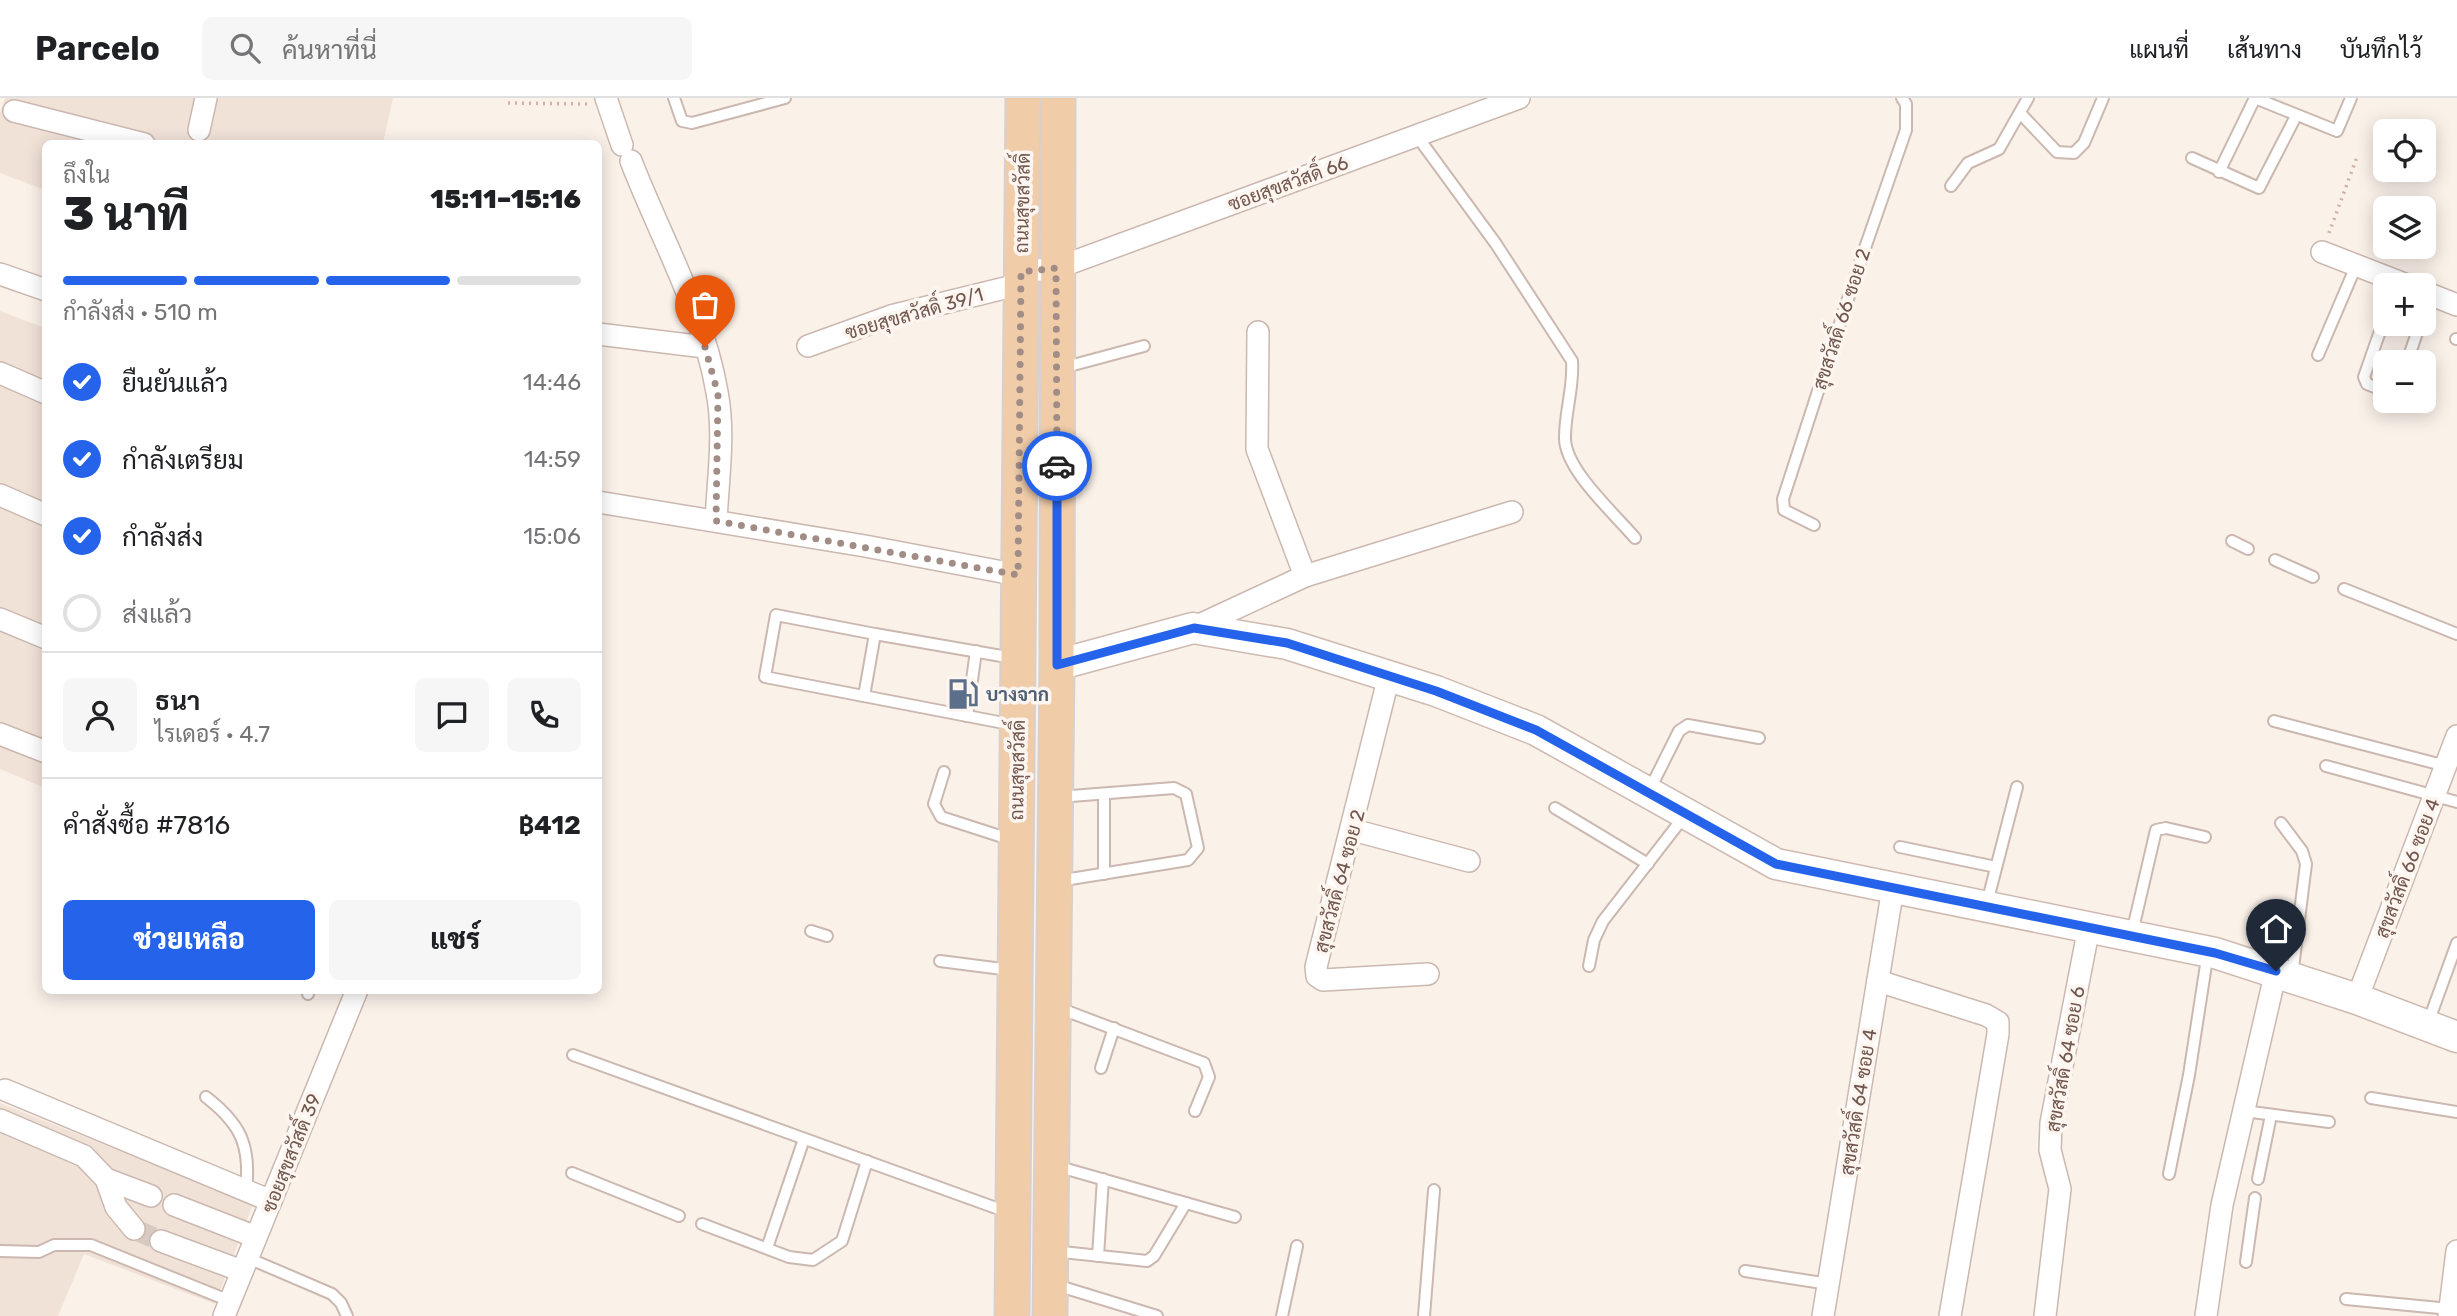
<!DOCTYPE html>
<html lang="th">
<meta charset="utf-8">
<style>
body{margin:0;font-family:Rubik,Sarabun,sans-serif;background:#f6f6f6;color:#202124;height:100vh;display:flex;flex-direction:column;font-size:26px;white-space:nowrap}
*{box-sizing:border-box;margin:0}
p{font-size:23px;color:#757577}
.icon{flex:none;width:38px;height:38px;fill:none;stroke:currentColor;stroke-width:2;stroke-linecap:round;stroke-linejoin:round}
.map{position:relative;flex:1;overflow:hidden}
.details{position:absolute;left:42px;top:42px;width:560px;height:854px;display:flex;flex-direction:column;background:#fff;border-radius:10px;box-shadow:0 4px 18px #0003}
.details>*{flex:none}
.buttons{position:absolute;left:2373px;top:21px;display:grid;gap:14px}
.buttons a{display:grid;place-items:center;width:63px;height:63px;border-radius:10px;background:#fff;box-shadow:0 4px 18px #0003;font-size:35px}
.pin{position:absolute;display:grid;place-items:center;width:60px;height:60px;color:#fff;margin:-72px -30px;border-radius:50% 50% 50% 0;rotate:-45deg;box-shadow:0 0 7px #0007}
.pin .icon{rotate:45deg}
.courier{position:absolute;display:grid;place-items:center;width:70px;height:70px;margin:-35px;border:5px solid #2563eb;border-radius:50%;background:#fff;color:#222;box-shadow:0 2px 9px #0007}
.head em{font-style:normal;font-weight:800}
.head div{display:flex;flex-direction:column-reverse}
.head{display:flex;align-items:center;justify-content:space-between;height:119px;padding:0 21px}
h1{font-size:46px;font-weight:800;line-height:52px}
.bar{display:grid;grid-template-columns:repeat(4,1fr);gap:10px 7px;align-content:center;height:84px;padding:0 21px}
.bar i{height:9px;border-radius:5px;background:#e0e0e0}
.bar .on{background:#2563eb}
.bar p{grid-column:span 4}
.line{display:flex;align-items:center;gap:18px;padding:0 21px;border-top:2px solid #e0e0e0}
.line div{flex:1}
.round{display:grid;place-items:center;flex:none;width:74px;height:74px;border-radius:10px;background:#f6f6f6}
ol{padding:0 21px;list-style:none}
li{display:flex;align-items:center;gap:21px;height:77px}
li p{margin-inline-start:auto}
li .icon{padding:7px;border-radius:50%;background:#2563eb;color:#fff;stroke-width:4}
li:last-child{color:#757577}
li i{width:38px;height:38px;border:4px solid #e0e0e0;border-radius:50%}
.primary-button{display:flex;gap:14px;margin-top:auto;padding:14px 21px}
.primary-button a{flex:1;height:80px;border-radius:10px;background:#2563eb;color:#fff;font-size:28px;font-weight:800;line-height:80px;text-align:center}
.primary-button a+a{background:#f6f6f6;color:#202124}
header{display:flex;align-items:center;gap:42px;box-sizing:border-box;height:98px;padding:0 35px;background:#fff;border-bottom:2px solid #e0e0e0}
header strong{font-size:33px}
nav{display:flex;gap:38px;margin-inline-start:auto;font-size:24px}
.search{width:490px;height:63px;background:#f6f6f6;display:flex;align-items:center;gap:18px;box-sizing:border-box;padding:0 24px;border-radius:10px;color:#757577;font-size:26px}
.map>svg:first-child{display:block}
.residential{fill:#f1e2d8}
.lines{fill:none;stroke-linecap:round;stroke-linejoin:round}
.street-tunnel{stroke:#d8cac2;stroke-width:21;stroke-dasharray:21 10;stroke-linecap:butt}
.lane-casing{stroke:#cbb8b0;stroke-width:14}
.street-casing{stroke:#cbb8b0;stroke-width:24}
.secondary-casing{stroke:#cfbab1;stroke-width:33}
.primary-casing{stroke:#d7d0ce;stroke-width:37}
.path{stroke:#d1b1a7;stroke-width:3.5;stroke-dasharray:2 5;stroke-linecap:butt}
.lane{stroke:#fff;stroke-width:10}
.street{stroke:#fff;stroke-width:21}
.secondary{stroke:#fff;stroke-width:30}
.primary{stroke:#f0cca9;stroke-width:33}
.done{stroke:#a18d85;stroke-width:7;stroke-dasharray:0 12.6}
.route{stroke:#2563eb;stroke-width:9}
.labels{text-anchor:middle;stroke-width:7;stroke-linejoin:round;paint-order:stroke}
.street-label{font-size:19px;fill:#71574f;stroke:#fdf5ef}
.service-label{font-size:19px;font-weight:bold;fill:#4e5e75;stroke:#fdf5ef;text-anchor:start}
</style>
<header>
<strong>Parcelo</strong>
<div class="search"><svg class="icon" aria-label="search" viewBox="0 0 24 24"><circle cx="10" cy="10" r="6"/><path d="M15 15l6 6"/></svg>ค้นหาที่นี่</div>
<nav><a>แผนที่</a><a>เส้นทาง</a><a>บันทึกไว้</a></nav>
</header>
<div class="map">
<svg width="2457" height="1218" viewBox="0 0 2457 1218">
<rect width="100%" height="100%" fill="#faf1e9"/>
<g class="residential">
<path d="M5,0h388l-10,45 -337,1 -1,46 -45,-17v-60z"/>
<path d="M0,213l45,17v460l-45,-19z"/>
<path d="M0,1005l253,101 -38,100 -131,-50 -26,62h-58z"/>
</g>
<g class="lines">
<path class="street-tunnel" d="M134,1131l27,12"/>
<defs>
<g id="lane">
<path d="M674,0l8,23 10,2 93,-25"/>
<path d="M2255,0l82,33 14,-33"/>
<path d="M2021,16l36,38 17,1 10,-10 19,-45"/>
<path d="M1417,38l79,108 76,117c2,26 -7,50 -7,76 -1,32 50,77 70,101"/>
<path d="M2192,60l67,30 37,-72"/>
<path d="M2219,74l36,-74"/>
<path d="M1951,88l17,-23 31,-14 29,-51"/>
<path d="M2385,219l-21,60 3,7 18,7"/>
<path d="M2456,241h1"/>
<path d="M2318,257l38,-89"/>
<path d="M2407,264l13,-38"/>
<path d="M1062,270l82,-22"/>
<path d="M1814,427l-30,-15 -1,-11 74,-228 49,-141v-26l-4,-6"/>
<path d="M2232,443l16,8"/>
<path d="M2275,462l38,17"/>
<path d="M2344,491l113,45"/>
<path d="M875,536l-99,-19 -11,62 249,48"/>
<path d="M864,598l11,-62 138,24"/>
<path d="M967,618l9,-65"/>
<path d="M2274,623l172,45"/>
<path d="M2326,668l131,36"/>
<path d="M944,674l-10,32 7,13 71,23"/>
<path d="M1649,693l30,-60 9,-6 71,13"/>
<path d="M1555,710l93,56"/>
<path d="M2281,725l21,28 4,13 -14,112"/>
<path d="M1900,749l96,20"/>
<path d="M1104,776v-80"/>
<path d="M1058,783l130,-21 10,-12 -12,-54 -12,-6 -116,9"/>
<path d="M1987,805l30,-116"/>
<path d="M811,833l16,5"/>
<path d="M2132,835l24,-103 10,-2 39,9"/>
<path d="M940,863l70,9"/>
<path d="M1589,868l5,-26 9,-19 83,-107"/>
<path d="M308,896l1,-4"/>
<path d="M1056,909l148,56 5,14 -14,34"/>
<path d="M2428,925l29,-80"/>
<path d="M573,957l437,158"/>
<path d="M1101,970l13,-40"/>
<path d="M206,999c35,27 45,49 40,93"/>
<path d="M2371,1000l86,14"/>
<path d="M2244,1013l85,11"/>
<path d="M1056,1068l179,51"/>
<path d="M572,1075l107,43"/>
<path d="M2169,1076l20,-99 19,-123"/>
<path d="M2258,1081l13,-64"/>
<path d="M702,1126l87,33 24,3 29,-19 25,-80"/>
<path d="M767,1150l37,-109"/>
<path d="M0,1153l39,1 15,-7h37l139,56"/>
<path d="M1053,1153l94,10 7,-5 32,-53"/>
<path d="M1098,1158l5,-77"/>
<path d="M248,1160l84,36 9,9 6,13"/>
<path d="M2246,1164l9,-64"/>
<path d="M1745,1173l84,13"/>
<path d="M1056,1187l101,31"/>
<path d="M2346,1201l104,10"/>
<path d="M1282,1218l15,-70"/>
<path d="M1424,1218l10,-126"/>
</g>
<g id="street">
<path d="M606,0l16,47"/>
<path d="M14,13l130,33"/>
<path d="M199,32l7,-32"/>
<path d="M631,63c29,75 72,150 86,231 8,41 1,87 -1,129"/>
<path d="M2322,154l85,33"/>
<path d="M1021,174l36,-4 462,-170"/>
<path d="M0,176l46,16"/>
<path d="M2424,194l33,13"/>
<path d="M598,236l107,13"/>
<path d="M808,248l83,-30 130,-32"/>
<path d="M0,275l46,20"/>
<path d="M0,397l46,20"/>
<path d="M598,404l267,44 153,29"/>
<path d="M1305,478l207,-64"/>
<path d="M0,521l46,19"/>
<path d="M1193,530l112,-52 -48,-127 1,-117"/>
<path d="M1389,578l-73,291 1,9 6,4 105,-6"/>
<path d="M0,636l46,18"/>
<path d="M1353,732l116,31"/>
<path d="M1878,883l108,34 12,7v12l-48,282"/>
<path d="M2357,901l100,-263"/>
<path d="M5,992l266,111"/>
<path d="M0,1022l84,36 22,23 45,17"/>
<path d="M106,1081l10,28 18,22"/>
<path d="M174,1107l82,32"/>
<path d="M161,1143l81,30"/>
<path d="M224,1218l133,-326"/>
<path d="M1823,1218l70,-428"/>
<path d="M2045,1218l15,-127 -10,-39 1,-27 38,-196"/>
<path d="M2206,1218l16,-111 54,-234"/>
<path d="M2449,1218l8,-65"/>
</g>
<path id="secondary" d="M1057,567l136,-37 94,16 149,47 100,39 240,134 439,89 142,46 100,38"/>
<g id="primary">
<path d="M1012,1218l11,-1218"/>
<path d="M1050,1218l7,-651 1,-567"/>
</g>
</defs>
<use href="#lane" class="lane-casing"/>
<use href="#street" class="street-casing"/>
<use href="#secondary" class="secondary-casing"/>
<use href="#primary" class="primary-casing"/>
<g class="path">
<path d="M508,5l79,1"/>
<path d="M2329,135l28,-76"/>
</g>
<use href="#lane" class="lane"/>
<use href="#street" class="street"/>
<use href="#secondary" class="secondary"/>
<use href="#primary" class="primary"/>
</g>
<g class="lines">
<path class="done" d="M705,249l13,47 -2,127 302,54 3,-303 35,-4 1,198"/>
<path class="route" d="M1057,368v199l137,-37 93,15 149,48 100,39 240,134 439,89 61,18"/>
</g>
<defs>
<symbol id="fuel-bare" viewBox="-9 -9 18 18"><path d="M-5.5-6h7V0h2V4h1.3V-2.5L3-4.5l.8-.8L6-3V5H2.5V1h-1V6h-7ZM-4.2-4.7v3.2H.2V-4.7Z" fill="#5c6f8a" stroke="#fdf5ef" stroke-width="2.5" paint-order="stroke"/></symbol>
</defs>
<g fill-rule="evenodd">
<use href="#fuel-bare" x="941" y="574" width="44" height="44"/>
</g>
<g class="labels">
<g class="street-label">
<text transform="translate(1288 85) rotate(-20)" y="7">ซอยสุขสวัสดิ์ 66</text>
<text transform="translate(1022 105) rotate(-89)" y="7">ถนนสุขสวัสดิ์</text>
<text transform="translate(914 215) rotate(-16)" y="7">ซอยสุขสวัสดิ์ 39/1</text>
<text transform="translate(1841 221) rotate(-72)" y="7">สุขสวัสดิ์ 66 ซอย 2</text>
<text transform="translate(1017 672) rotate(-89)" y="7">ถนนสุขสวัสดิ์</text>
<text transform="translate(2407 770) rotate(-69)" y="7">สุขสวัสดิ์ 66 ซอย 4</text>
<text transform="translate(1339 783) rotate(-75)" y="7">สุขสวัสดิ์ 64 ซอย 2</text>
<text transform="translate(2065 961) rotate(-80)" y="7">สุขสวัสดิ์ 64 ซอย 6</text>
<text transform="translate(1858 1004) rotate(-81)" y="7">สุขสวัสดิ์ 64 ซอย 4</text>
<text transform="translate(291 1055) rotate(-68)" y="7">ซอยสุขสวัสดิ์ 39</text>
</g>
<g class="service-label">
<text x="986" y="603">บางจาก</text>
</g>
</g>
</svg>
<div class="buttons">
<a><svg class="icon" aria-label="locate" viewBox="0 0 24 24"><circle cx="12" cy="12" r="6"/><path d="M12 2v4M12 18v4M2 12h4M18 12h4"/></svg></a>
<a><svg class="icon" aria-label="layers" viewBox="0 0 24 24"><path d="M12 4l9 5-9 5-9-5zM3 14l9 5 9-5"/></svg></a>
<a>+</a>
<a>−</a>
</div>
<div class="pin" style="left:705px;top:249px;background:#ea580c"><svg class="icon" aria-label="bag" viewBox="0 0 24 24"><path d="M5 8h14l-1 12H6zM9 8a3 3 0 0 1 6 0"/></svg></div>
<div class="pin" style="left:2276px;top:873px;background:#1f2937"><svg class="icon" aria-label="home" viewBox="0 0 24 24"><path d="M3 11l9-7 9 7M6 9v11h12V9"/></svg></div>
<div class="courier" style="left:1057px;top:368px"><svg class="icon" aria-label="car" viewBox="0 0 24 24"><path d="M5 17H2v-5l4-1 3-4h7l3 4 3 1v5h-3M9 17h6M6 11h13"/><circle cx="7" cy="17" r="2"/><circle cx="17" cy="17" r="2"/></svg></div>
<section class="details">
<div class="head"><div><h1>3 นาที</h1><p>ถึงใน</p></div><em>15:11–15:16</em></div>
<div class="bar"><i class="on"></i><i class="on"></i><i class="on"></i><i></i><p>กำลังส่ง · 510 m</p></div>
<ol>
<li><svg class="icon" aria-label="check" viewBox="0 0 24 24"><path d="M5 12l5 5 9-10"/></svg>ยืนยันแล้ว<p>14:46</p></li>
<li><svg class="icon" aria-label="check" viewBox="0 0 24 24"><path d="M5 12l5 5 9-10"/></svg>กำลังเตรียม<p>14:59</p></li>
<li><svg class="icon" aria-label="check" viewBox="0 0 24 24"><path d="M5 12l5 5 9-10"/></svg>กำลังส่ง<p>15:06</p></li>
<li><i></i>ส่งแล้ว</li>
</ol>
<div class="line" style="height:126px"><a class="round"><svg class="icon" aria-label="person" viewBox="0 0 24 24"><circle cx="12" cy="8" r="4"/><path d="M4 21q1-7 8-7t8 7"/></svg></a><div><b>ธนา</b><p>ไรเดอร์ · 4.7</p></div><a class="round"><svg class="icon" aria-label="chat" viewBox="0 0 24 24"><path d="M4 5h16v11H9l-5 4z"/></svg></a><a class="round"><svg class="icon" aria-label="phone" viewBox="0 0 24 24"><path d="M5 4h4l2 5-3 2q2 4 5 5l2-3 5 2v4C11 20 4 13 5 4z"/></svg></a></div>
<div class="line" style="height:91px"><div>คำสั่งซื้อ #7816</div><b>฿412</b></div>
<div class="primary-button"><a>ช่วยเหลือ</a><a>แชร์</a></div>
</section>
</div>
